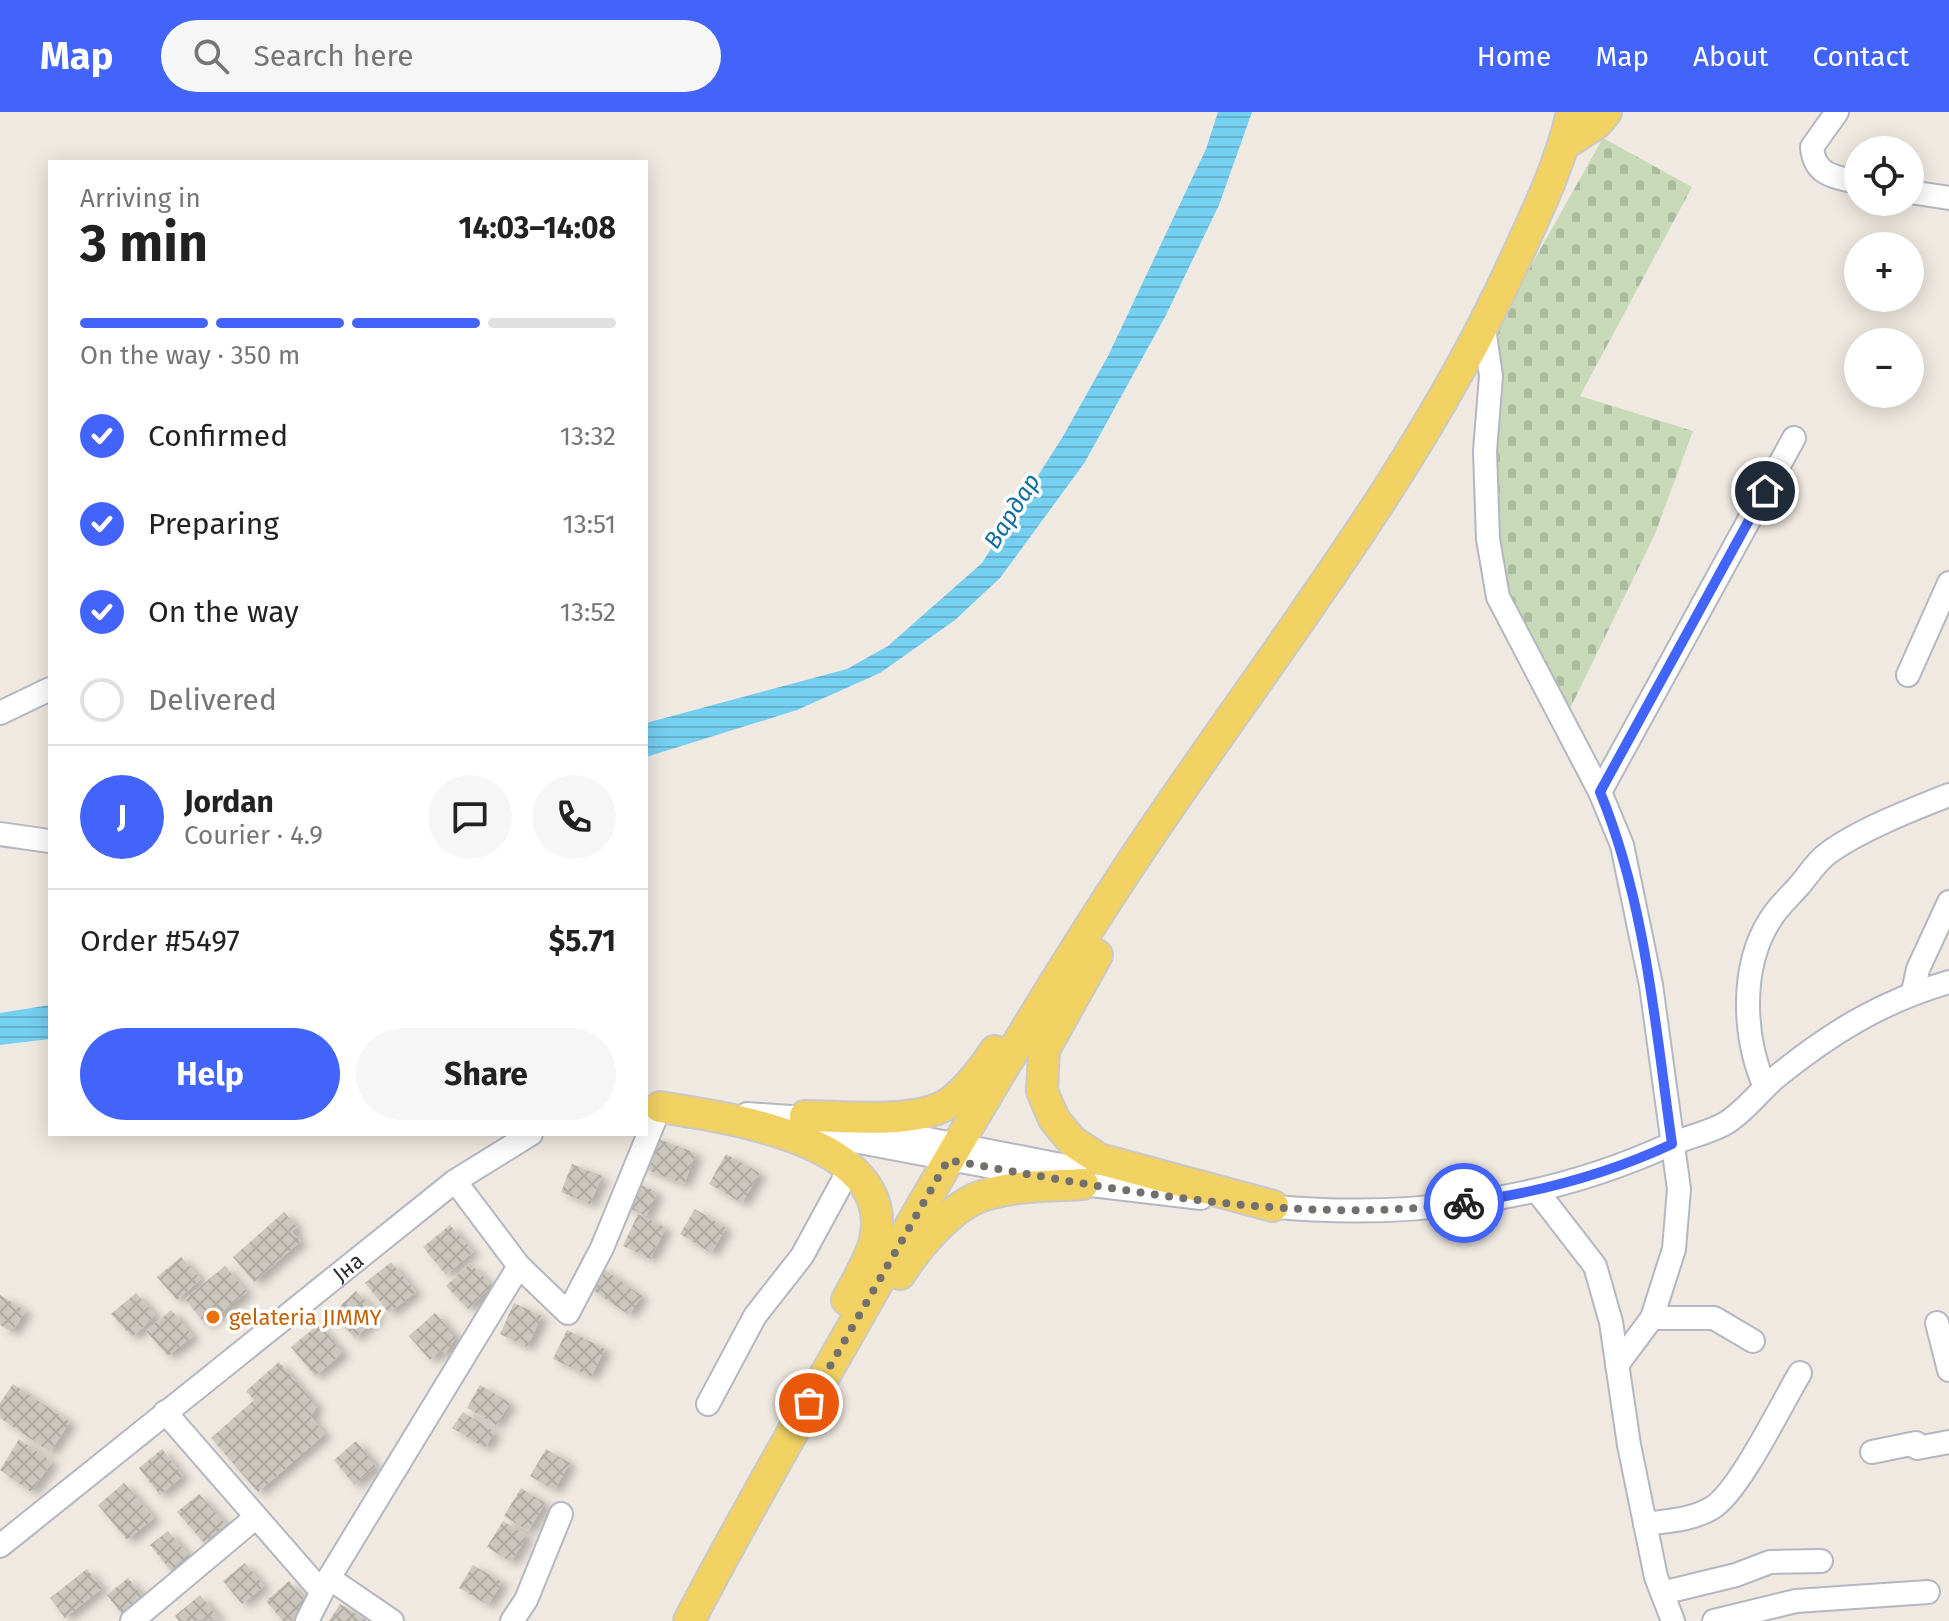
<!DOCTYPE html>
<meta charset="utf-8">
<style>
body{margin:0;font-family:"Fira Sans",sans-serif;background:#f6f6f6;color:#222;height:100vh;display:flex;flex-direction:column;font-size:30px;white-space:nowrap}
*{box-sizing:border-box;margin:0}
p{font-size:26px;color:#767676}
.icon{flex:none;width:44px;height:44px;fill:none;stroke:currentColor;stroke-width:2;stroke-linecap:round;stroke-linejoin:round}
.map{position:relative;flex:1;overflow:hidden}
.sheet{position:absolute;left:48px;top:48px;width:600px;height:976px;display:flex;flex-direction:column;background:#fff;border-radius:0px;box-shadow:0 4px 20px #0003}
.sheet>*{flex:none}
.fabs{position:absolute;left:1844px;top:24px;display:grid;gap:16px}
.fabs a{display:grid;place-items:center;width:80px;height:80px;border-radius:50%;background:#fff;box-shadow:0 4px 20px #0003;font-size:40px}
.pin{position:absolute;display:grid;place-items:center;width:68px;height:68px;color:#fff;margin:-34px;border:4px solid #fff;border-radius:50%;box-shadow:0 2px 8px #0007}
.courier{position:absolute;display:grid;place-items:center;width:80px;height:80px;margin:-40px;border:6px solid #4264fb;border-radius:50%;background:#fff;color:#222;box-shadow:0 2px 10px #0007}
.head em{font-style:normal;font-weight:700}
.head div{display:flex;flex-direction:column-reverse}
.head{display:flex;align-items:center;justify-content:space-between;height:136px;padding:0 32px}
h1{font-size:52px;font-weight:700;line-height:60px}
.bar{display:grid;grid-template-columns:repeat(4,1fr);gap:12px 8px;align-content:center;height:96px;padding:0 32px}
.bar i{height:10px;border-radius:6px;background:#e0e0e0}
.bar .active{background:#4264fb}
.bar p{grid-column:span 4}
.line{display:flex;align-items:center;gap:20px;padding:0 32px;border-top:2px solid #e0e0e0}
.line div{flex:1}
.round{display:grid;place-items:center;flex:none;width:84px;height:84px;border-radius:42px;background:#f6f6f6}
ol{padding:0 32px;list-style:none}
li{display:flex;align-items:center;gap:24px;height:88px}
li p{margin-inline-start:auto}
li .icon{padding:8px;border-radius:50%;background:#4264fb;color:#fff;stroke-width:4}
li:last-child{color:#767676}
li i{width:44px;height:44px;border:4px solid #e0e0e0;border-radius:50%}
.button{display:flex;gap:16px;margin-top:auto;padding:16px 32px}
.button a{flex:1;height:92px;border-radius:48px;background:#4264fb;color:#fff;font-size:32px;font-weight:700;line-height:92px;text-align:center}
.button a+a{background:#f6f6f6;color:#222}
header{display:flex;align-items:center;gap:48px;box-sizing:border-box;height:112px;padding:0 40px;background:#4264fb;color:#fff}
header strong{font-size:38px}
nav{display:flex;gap:44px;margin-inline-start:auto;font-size:28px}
.search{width:560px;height:72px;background:#f6f6f6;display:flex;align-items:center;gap:20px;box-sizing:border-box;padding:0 28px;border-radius:44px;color:#767676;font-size:30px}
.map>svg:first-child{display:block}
.cemetery{fill:url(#cemetery-stones)}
.water{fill:url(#water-rules)}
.building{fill:url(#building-cross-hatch);filter:url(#shadow)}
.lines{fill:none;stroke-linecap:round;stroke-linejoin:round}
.minor-casing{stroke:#b4b7c1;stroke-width:26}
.major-casing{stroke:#c9c9c9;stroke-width:34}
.minor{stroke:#fff;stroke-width:22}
.major{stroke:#f2d163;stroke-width:30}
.done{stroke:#726f6d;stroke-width:8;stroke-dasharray:0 14.4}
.route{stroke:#4264fb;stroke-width:10}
.food-dot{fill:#e8710a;stroke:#fff;stroke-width:3}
.labels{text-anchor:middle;stroke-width:7;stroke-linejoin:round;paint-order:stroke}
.street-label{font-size:22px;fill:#2e2e2e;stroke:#fff}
.food-label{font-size:22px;fill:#c56008;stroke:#fff;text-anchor:start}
.water-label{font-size:24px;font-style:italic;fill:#0d6fa3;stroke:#fff}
</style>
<header>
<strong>Map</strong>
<div class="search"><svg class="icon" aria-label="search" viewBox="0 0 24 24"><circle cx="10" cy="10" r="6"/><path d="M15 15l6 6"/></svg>Search here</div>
<nav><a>Home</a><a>Map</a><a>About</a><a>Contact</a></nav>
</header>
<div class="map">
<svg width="1949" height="1509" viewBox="0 0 1949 1509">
<defs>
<pattern id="cemetery-stones" width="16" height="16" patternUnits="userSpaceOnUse" patternTransform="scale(2)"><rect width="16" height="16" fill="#c8d9b8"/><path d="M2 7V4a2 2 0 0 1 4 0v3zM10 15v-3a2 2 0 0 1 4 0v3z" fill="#acbb9e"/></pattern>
<pattern id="water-rules" width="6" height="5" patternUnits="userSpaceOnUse" patternTransform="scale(2)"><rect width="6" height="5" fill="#75cff0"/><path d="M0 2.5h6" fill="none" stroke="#66b2ce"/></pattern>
<pattern id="building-cross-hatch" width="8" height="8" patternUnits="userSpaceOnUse" patternTransform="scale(2)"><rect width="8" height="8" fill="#cbc7bf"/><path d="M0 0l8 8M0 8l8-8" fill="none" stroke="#afaba4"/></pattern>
<filter id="shadow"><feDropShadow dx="7" dy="4" stdDeviation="4" flood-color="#0004"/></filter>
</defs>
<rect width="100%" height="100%" fill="#efe9e1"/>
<path class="cemetery" d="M1603,26l89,49 -112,209 113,35 -38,103 -92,189 -65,-126 -7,-221 6,-50z"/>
<g class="water">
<path d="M1218,0h34l-33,93 -53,110 -81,147 -85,116 -45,42 -75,53 -83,37 -151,47v-34l201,-54 41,-23 94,-83 80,-125 46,-82 98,-207z"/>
<path d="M50,893v34l-50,6v-32z"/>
</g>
<g class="building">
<path d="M653,1025l43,16 -12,31 -42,-16z"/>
<path d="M726,1042l34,19 -18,30 -33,-19z"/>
<path d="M572,1052l30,12 -12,28 -29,-12z"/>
<path d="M634,1070l23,10 -11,24 -22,-10z"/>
<path d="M695,1097l31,19 -15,25 -31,-19z"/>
<path d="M284,1100l13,15 -5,5 9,9 -47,41 -21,-25z"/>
<path d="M638,1102l28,14 -16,31 -27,-13z"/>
<path d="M450,1113l23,27 -27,23 -23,-28z"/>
<path d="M181,1145l20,22 -24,21 -20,-23z"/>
<path d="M391,1150l25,30 -27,21 -24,-30z"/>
<path d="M470,1151l22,23 -24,23 -22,-23z"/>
<path d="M225,1154l22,26 -41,33 -21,-26z"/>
<path d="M601,1155l41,29 -13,19 -42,-29z"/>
<path d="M356,1179l23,24 -24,23 -23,-24z"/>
<path d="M136,1181l20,23 -24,21 -21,-23z"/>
<path d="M0,1183l26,16 -14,21 -12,-7z"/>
<path d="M514,1191l28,13 -15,31 -27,-13z"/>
<path d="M171,1198l22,26 -25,20 -22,-25z"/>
<path d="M435,1201l21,24 -11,17 -4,-4 -11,10 -21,-24z"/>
<path d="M319,1212l24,29 -28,23 -24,-29z"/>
<path d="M567,1218l38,19 -14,28 -38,-18z"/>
<path d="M279,1250l38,44 -6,11 14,17 -67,58 -47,-54 43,-38 -8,-9z"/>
<path d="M13,1272l57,38 -20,30 -50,-34v-15z"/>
<path d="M480,1273l30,18 -14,22 -29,-17z"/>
<path d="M463,1300l32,20 -10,16 -33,-20z"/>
<path d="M19,1327l33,23 -21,30 -31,-22z"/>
<path d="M356,1329l20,25 -22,19 -20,-25z"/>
<path d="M162,1337l21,27 -23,19 -21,-27z"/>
<path d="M546,1337l24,14 -16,27 -24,-14z"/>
<path d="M124,1371l30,35 -27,22 -29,-35z"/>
<path d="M521,1376l24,15 -17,28 -24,-15z"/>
<path d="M199,1382l27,30 -22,19 -27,-31z"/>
<path d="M503,1409l24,15 -16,26 -24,-15z"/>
<path d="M168,1419l26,31 -18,15 -26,-32z"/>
<path d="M245,1451l19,23 -22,18 -19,-23z"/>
<path d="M473,1453l29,17 -14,23 -29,-17z"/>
<path d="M87,1457l15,19 -37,30 -15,-20z"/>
<path d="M128,1466l18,23 -21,17 -18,-23z"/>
<path d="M289,1469l20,24 -19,16h-7l-17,-20z"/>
<path d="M200,1483l20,24 -41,2 -4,-5z"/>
<path d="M340,1492l28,17h-39z"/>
</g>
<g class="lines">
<defs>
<g id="minor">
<path d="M1837,0l-25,35c2,28 22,30 46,35"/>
<path d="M1910,80l39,6"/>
<path d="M1484,216l7,48 -6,75 3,88 10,58 102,195 22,53 29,140 28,204 -5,60 -22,69 -35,47"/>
<path d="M1908,563l41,-92"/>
<path d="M0,601l50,-24"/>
<path d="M1600,680l194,-354"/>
<path d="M0,722l49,7"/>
<path d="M1913,880l5,-23 31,-67"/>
<path d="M1765,975c-22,-50 -25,-120 5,-167 7,-12 19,-23 28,-33 9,-10 18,-25 29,-33 30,-23 86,-45 122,-59"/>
<path d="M747,1002l73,5"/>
<path d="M866,1015l210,41"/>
<path d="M801,1019l282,53 118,14"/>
<path d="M1537,1079l58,75 16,56 18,123 27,132 17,44"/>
<path d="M1259,1093c139,16 283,-2 410,-60 18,-8 40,-12 57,-22 18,-11 33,-31 49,-45 54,-44 107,-77 174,-96"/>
<path d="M519,1154l49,47 34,-65 58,-141"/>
<path d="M1652,1206h62l39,23"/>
<path d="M1937,1211l12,47"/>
<path d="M708,1292l47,-88 47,-60 49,-90"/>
<path d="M165,1300l156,179"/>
<path d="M1872,1340l44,-9 1,5 32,-6"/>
<path d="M1645,1412c23,-3 47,-4 67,-16 27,-16 70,-105 88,-135"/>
<path id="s1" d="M0,1434l455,-365 76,-47"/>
<path d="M329,1466l63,43"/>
<path d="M1662,1481l74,-18 34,-13 51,-1"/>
<path d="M132,1509l123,-103"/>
<path d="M307,1509l22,-43 190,-312 -64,-85"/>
<path d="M512,1509l14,-21 35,-86"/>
<path d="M1714,1509l82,-20 132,-9"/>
</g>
<g id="major">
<path d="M1565,32l32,-21 9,-11"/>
<path d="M1097,843l-53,95 -2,41 12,28 18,22 27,18 174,47"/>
<path d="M660,995c67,11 242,33 214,137 -6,19 -18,39 -27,56"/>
<path d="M805,1004c40,0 110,9 144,-13 19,-13 34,-34 46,-52"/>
<path d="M900,1162c16,-26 49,-65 79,-77 32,-12 70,-11 104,-13"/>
<path d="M689,1509c61,-117 128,-231 193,-346 79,-137 159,-275 246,-407 132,-200 288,-390 387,-608 22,-48 46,-97 57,-148"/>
</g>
</defs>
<use href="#minor" class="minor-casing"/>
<use href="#major" class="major-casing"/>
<use href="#minor" class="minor"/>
<use href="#major" class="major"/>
</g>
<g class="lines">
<path class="done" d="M809,1291l139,-243c166,29 349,66 516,43"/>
<path class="route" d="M1464,1091c71,-10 142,-28 208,-59 -17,-119 -26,-240 -72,-352l165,-301"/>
</g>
<circle class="food-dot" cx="213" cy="1205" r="8"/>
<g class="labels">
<g class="street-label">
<text dy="8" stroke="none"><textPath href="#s1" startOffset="446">Јна</textPath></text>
</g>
<g class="food-label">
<text x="229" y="1213">gelateria JIMMY</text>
</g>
<g class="water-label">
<text transform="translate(1012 399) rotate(-58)" y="8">Вардар</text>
</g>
</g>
</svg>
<div class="fabs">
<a><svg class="icon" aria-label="locate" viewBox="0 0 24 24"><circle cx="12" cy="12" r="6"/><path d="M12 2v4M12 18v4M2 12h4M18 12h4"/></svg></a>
<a>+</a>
<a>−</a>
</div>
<div class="pin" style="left:809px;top:1291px;background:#ea580c"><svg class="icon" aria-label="bag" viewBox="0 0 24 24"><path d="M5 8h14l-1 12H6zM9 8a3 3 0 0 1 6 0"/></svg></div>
<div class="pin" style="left:1765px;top:379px;background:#1f2937"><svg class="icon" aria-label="home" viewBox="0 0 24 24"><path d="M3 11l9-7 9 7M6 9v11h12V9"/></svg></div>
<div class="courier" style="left:1464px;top:1091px"><svg class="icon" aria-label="bike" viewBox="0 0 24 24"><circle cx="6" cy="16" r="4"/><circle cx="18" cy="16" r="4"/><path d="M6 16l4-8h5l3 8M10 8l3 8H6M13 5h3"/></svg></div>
<section class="sheet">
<div class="head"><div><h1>3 min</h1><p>Arriving in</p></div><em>14:03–14:08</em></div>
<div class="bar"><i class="active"></i><i class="active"></i><i class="active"></i><i></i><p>On the way · 350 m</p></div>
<ol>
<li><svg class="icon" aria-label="check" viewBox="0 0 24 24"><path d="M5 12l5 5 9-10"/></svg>Confirmed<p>13:32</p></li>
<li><svg class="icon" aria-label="check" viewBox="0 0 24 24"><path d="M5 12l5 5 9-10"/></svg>Preparing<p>13:51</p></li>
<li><svg class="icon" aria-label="check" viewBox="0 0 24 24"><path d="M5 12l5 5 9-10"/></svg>On the way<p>13:52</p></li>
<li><i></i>Delivered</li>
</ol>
<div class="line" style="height:144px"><b class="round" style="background:#4264fb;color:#fff">J</b><div><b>Jordan</b><p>Courier · 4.9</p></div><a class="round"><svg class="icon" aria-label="chat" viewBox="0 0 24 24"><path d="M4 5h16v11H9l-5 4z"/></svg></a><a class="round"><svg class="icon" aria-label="phone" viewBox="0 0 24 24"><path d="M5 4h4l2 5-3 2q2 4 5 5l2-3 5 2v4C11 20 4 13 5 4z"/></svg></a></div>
<div class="line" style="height:104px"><div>Order #5497</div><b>$5.71</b></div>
<div class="button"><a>Help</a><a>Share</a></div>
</section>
</div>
